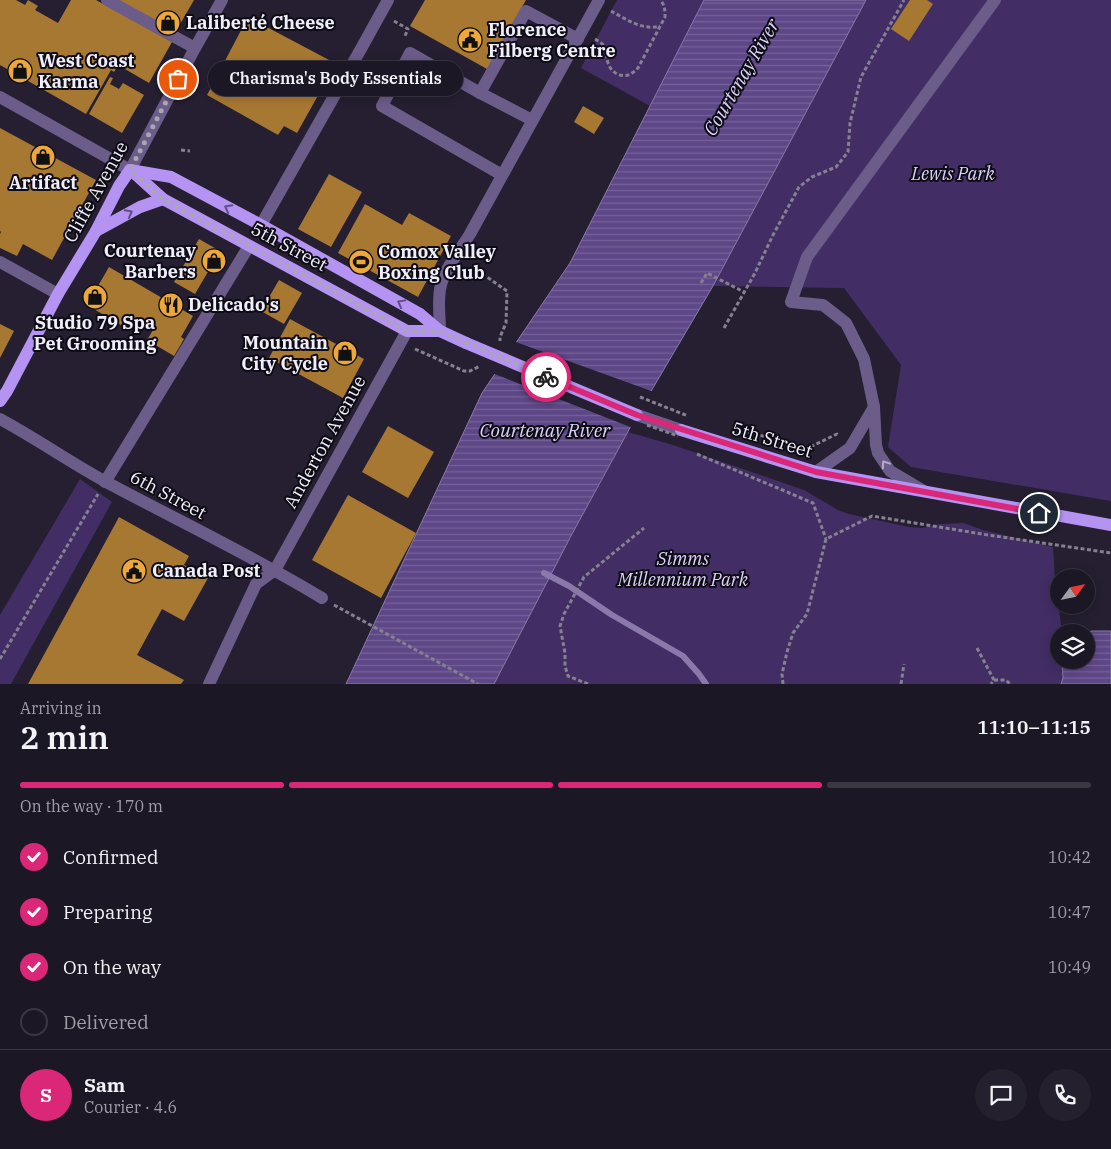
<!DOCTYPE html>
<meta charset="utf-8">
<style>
body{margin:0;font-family:"IBM Plex Serif",serif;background:#25202d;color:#f1f3f6;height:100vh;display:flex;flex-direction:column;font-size:19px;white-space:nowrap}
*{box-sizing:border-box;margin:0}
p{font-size:16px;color:#a09fa7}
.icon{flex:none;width:28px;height:28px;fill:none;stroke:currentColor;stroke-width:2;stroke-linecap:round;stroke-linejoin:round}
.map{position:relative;height:684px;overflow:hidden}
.side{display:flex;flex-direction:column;background:#1c1725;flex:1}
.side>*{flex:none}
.needle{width:32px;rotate:57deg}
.buttons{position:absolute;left:1050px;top:569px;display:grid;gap:10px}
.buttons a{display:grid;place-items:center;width:45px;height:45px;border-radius:50%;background:#1c1725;box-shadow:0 2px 12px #0003,0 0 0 1px #3a3642;font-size:25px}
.pin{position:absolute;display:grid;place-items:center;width:42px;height:42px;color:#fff;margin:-21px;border:2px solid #fff;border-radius:50%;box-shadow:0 1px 5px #0007}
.courier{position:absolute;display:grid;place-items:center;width:50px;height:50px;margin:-25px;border:4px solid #db2777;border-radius:50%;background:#fff;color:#222;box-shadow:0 1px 6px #0007}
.bubble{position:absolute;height:35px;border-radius:18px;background:#1c1725;box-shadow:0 2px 12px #0003,0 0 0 1px #3a3642;font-size:16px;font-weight:600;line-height:35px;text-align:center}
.overview em{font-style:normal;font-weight:600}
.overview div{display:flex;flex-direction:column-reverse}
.overview{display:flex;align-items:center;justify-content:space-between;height:85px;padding:0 20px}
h1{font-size:32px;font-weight:600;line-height:38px}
.bar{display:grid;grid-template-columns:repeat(4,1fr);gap:8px 5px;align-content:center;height:60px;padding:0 20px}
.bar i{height:6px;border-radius:4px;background:#3a3642}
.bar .selected{background:#db2777}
.bar p{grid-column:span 4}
.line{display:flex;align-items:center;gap:12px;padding:0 20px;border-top:1px solid #3a3642}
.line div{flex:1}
.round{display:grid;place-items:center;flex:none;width:52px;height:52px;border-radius:26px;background:#25202d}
ol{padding:0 20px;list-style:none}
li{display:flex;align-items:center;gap:15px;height:55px}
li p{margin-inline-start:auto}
li .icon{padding:5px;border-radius:50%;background:#db2777;color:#fff;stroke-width:4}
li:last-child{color:#a09fa7}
li i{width:28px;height:28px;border:2px solid #3a3642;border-radius:50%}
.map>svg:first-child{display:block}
.green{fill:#422d65}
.water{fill:url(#water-rules);stroke:#8a79aa}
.pier{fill:#251f31}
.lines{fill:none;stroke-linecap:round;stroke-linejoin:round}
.stream{stroke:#8a79aa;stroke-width:6}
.building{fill:#a77832}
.path{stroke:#858190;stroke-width:3;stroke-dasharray:4 2.5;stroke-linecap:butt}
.minor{stroke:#6b5c8a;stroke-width:12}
.major{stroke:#b493f3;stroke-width:12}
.path-bridge{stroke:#858190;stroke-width:3;stroke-dasharray:4 2.5;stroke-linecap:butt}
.major-bridge{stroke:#b493f3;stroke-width:12}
.oneway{stroke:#604f83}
.oneway2{stroke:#b5acc8}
.done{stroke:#aaa6b4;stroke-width:5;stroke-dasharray:0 9}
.route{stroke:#db2777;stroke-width:6}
.labels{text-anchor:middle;stroke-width:4;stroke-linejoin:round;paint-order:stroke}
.poi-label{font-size:18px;font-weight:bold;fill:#f1eefb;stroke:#0d0b13;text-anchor:start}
.park-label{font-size:18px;font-style:italic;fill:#ddd2f8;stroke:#0d0b13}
.street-label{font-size:18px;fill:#f1eefb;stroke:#0d0b13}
.water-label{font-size:19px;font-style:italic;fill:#ddd2f9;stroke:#0d0b13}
</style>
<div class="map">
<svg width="1111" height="684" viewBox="0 0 1111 684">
<defs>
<pattern id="water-rules" width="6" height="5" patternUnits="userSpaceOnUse" patternTransform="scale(1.25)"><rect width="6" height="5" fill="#5e4787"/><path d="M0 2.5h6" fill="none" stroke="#766299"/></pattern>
</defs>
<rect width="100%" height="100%" fill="#251f31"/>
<g class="green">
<path d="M617,0h87l-54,106 -69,-38z"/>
<path d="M866,0h245v501l-200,-34 -23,-20 13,-82 -57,-77 -131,-2z"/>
<path d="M628,432l45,13 131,45 34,20 11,4 60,13 14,1 17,-4 24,-1 19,7 70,17 2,32 7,53h-3v28h3l1,18 -2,6h-567l78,-150z"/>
<path d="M80,479l32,23 -101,182h-11v-69z"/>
</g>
<g class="water">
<path d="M704,0h162l-153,286 -76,129 -65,119 -78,150h-148l136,-291 88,-130z"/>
<path d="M1091,631h20v53h-50l2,-6 -1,-15 3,-3h21v-23z"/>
</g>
<path class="pier" d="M513,341l141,51 -21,36 -141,-55z"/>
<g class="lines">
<path class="stream" d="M544,573l25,13 43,29 71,41 16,18 7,10"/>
</g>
<g class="building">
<path d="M0,0h16l9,5 3,-5 10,6 -3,4 23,13 13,-23h25l76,42 -23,41 -31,-18 -4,7 -3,-2 -25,44 -86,-49z"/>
<path d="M114,0h80l-19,33z"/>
<path d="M425,0h101l-39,69 -77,-43z"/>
<path d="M910,0h17l6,4 -24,37 -18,-12z"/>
<path d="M248,17l83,44 -6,22 -28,50 -13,-7 -6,9 -71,-40z"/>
<path d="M110,77l3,1 -3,6 9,5 4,-6 21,12 -22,38 -33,-19z"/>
<path d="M583,106l21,12 -10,16 -20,-12z"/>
<path d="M0,128l96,52 -44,80 -29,-16 -6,12 -17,-8v-14l1,-2 -1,-1z"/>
<path d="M329,174l33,18 -31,55 -33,-18z"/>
<path d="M365,204l37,21 7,-12 42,23 -33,61 -80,-44z"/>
<path d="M199,239l21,12 -25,43 -21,-12z"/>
<path d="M109,267l84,49 -12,21 3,2 -10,17 -27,-16 6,-10 -21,-12 -6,10 -39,-23z"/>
<path d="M279,280l23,13 -18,31 -23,-13z"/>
<path d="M290,319l74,40 -21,39 -74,-40z"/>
<path d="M0,324l14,7 -14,27z"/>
<path d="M388,426l46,26 -26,46 -46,-26z"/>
<path d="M348,495l68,38 -35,65 -69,-38z"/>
<path d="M119,517l70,39 -5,9 24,13 -24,43 -22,-12 -25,46 47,25 -3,4h-153z"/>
</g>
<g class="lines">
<g class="path">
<path d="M611,11c15,8 31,20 49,15"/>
<path d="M394,21l14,8 -4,9"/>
<path d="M595,39c3,2 7,4 9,7 3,6 2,14 5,19 3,9 15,14 23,8 2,-1 4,-3 6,-5l27,-51c0,-7 0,-12 -5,-17"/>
<path d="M181,150l9,1"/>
<path d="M477,270l30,21 -1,32 -6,14v4"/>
<path d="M701,283l6,-10 37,19"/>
<path d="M724,328l31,-55 18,-38 26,-48 13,-10 24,-10 12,-15 2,-29 11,-46 43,-77"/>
<path d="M415,349l49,22h6l10,-5"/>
<path d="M748,432l60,16 29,-14 1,1"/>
<path d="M697,454l116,49 13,36"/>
<path d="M334,605l144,79"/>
<path d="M977,648l17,32 -3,4"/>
<path d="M0,659l98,-165"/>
<path d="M994,680h12l4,4"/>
<path d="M588,684l-20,-8 -3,-10v-13l-5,-27 4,-12 20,-37 60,-49"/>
<path d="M783,684l-1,-10 5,-22 6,-19 14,-19 19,-75 46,-23 116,19 123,18"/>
<path d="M901,684l3,-20"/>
</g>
<g class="minor">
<path d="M107,0l88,48"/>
<path d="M480,93l46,-82 52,28"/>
<path d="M0,97l130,73 65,-122 27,-48"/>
<path d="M502,175l-120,-69 28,-53 70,40 52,27"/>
<path d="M261,225l101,-178 26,-47"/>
<path d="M0,262l58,32"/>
<path d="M440,331c0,-15 -3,-32 1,-46 4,-17 20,-36 29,-51l129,-234"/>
<path d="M637,415l44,15"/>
<path d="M0,419c37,20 71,44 108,64 71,38 145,73 214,115"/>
<path d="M816,472l34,-24 24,-41"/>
<path d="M105,482l144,-236"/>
<path d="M922,490l-32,-19 -12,-18 -2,-8 -2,-38 -10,-48 -18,-36 -23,-18 -32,-3 16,-45 188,-257"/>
<path d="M209,684l47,-100 19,-14 132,-239"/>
</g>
<g class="major">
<path d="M130,170l41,7 90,48 159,89 20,17 26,12"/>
<path d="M132,171l31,28 244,132h33"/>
<path d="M96,231l44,-24 23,-8"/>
<path d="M0,401l7,-10 51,-97 38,-63 23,-45 11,-16"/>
<path d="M681,430l135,42 295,53"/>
</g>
<g class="path-bridge">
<path d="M640,397l48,19"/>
<path d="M647,425l31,11"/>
</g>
<path class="major-bridge" d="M466,343l171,72"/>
</g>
<defs><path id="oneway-chevron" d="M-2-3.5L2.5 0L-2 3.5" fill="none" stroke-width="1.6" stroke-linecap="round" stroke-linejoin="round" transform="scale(1.25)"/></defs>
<g class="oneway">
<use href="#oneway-chevron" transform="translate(228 208) rotate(-152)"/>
<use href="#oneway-chevron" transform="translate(129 213) rotate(-28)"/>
<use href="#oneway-chevron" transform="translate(401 303) rotate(-151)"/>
</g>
<use class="oneway2" href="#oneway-chevron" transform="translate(885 464) rotate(-124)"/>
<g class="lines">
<path class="done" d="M178,79l-48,91 33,29 244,132h33l106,46"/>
<path class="route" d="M546,377l91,38 179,57 223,41"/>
</g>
<defs>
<symbol id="shop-disc" viewBox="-11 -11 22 22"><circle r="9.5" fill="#eda83c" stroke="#0d0b13"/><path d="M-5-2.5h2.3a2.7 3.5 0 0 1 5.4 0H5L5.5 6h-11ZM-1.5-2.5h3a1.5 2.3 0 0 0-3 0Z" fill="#111"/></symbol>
<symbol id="civic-disc" viewBox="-11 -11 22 22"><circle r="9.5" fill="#eda83c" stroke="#0d0b13"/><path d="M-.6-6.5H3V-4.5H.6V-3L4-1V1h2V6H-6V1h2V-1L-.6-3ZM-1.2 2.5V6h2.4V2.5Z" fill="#111"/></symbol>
<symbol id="stadium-disc" viewBox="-11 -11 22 22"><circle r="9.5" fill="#eda83c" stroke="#0d0b13"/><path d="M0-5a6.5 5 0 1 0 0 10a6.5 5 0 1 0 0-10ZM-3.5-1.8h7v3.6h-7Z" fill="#111"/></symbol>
<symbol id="restaurant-disc" viewBox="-11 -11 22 22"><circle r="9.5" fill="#eda83c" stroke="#0d0b13"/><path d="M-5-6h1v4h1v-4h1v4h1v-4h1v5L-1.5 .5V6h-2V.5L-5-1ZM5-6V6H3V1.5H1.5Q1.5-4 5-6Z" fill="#111"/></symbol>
</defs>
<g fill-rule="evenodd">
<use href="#shop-disc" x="154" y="9" width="28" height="28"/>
<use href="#civic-disc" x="456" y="26" width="28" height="28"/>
<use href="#shop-disc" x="6" y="57" width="28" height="28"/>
<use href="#shop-disc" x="29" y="143" width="28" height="28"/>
<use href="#shop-disc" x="200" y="247" width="28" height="28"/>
<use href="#stadium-disc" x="347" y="248" width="28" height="28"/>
<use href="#shop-disc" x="81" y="283" width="28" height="28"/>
<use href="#restaurant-disc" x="157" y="291" width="28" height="28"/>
<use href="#shop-disc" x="331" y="339" width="28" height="28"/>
<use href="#civic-disc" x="120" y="557" width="28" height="28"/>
</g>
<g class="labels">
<g class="poi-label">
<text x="186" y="29">Laliberté Cheese</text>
<text x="488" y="36">Florence<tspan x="488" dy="21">Filberg Centre</tspan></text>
<text x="38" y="67">West Coast<tspan x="38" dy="21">Karma</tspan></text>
<text x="43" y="189" text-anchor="middle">Artifact</text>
<text x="196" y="257" text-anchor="end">Courtenay<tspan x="196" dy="21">Barbers</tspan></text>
<text x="378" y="258">Comox Valley<tspan x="378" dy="21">Boxing Club</tspan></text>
<text x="188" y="311">Delicado's</text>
<text x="95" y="329" text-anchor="middle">Studio 79 Spa<tspan x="95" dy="21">Pet Grooming</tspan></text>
<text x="328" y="349" text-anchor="end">Mountain<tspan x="328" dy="21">City Cycle</tspan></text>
<text x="152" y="577">Canada Post</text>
</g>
<g class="park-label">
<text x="953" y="180">Lewis Park</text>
<text x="683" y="565">Simms<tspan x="683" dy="21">Millennium Park</tspan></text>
</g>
<g class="street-label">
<text transform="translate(96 192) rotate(-61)" y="6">Cliffe Avenue</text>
<text transform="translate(289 247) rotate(28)" y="6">5th Street</text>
<text transform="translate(772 440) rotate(17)" y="6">5th Street</text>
<text transform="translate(325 442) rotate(-61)" y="6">Anderton Avenue</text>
<text transform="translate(168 495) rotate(28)" y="6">6th Street</text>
</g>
<g class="water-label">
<text transform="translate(741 77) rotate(-60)" y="7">Courtenay River</text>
<text x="545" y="437">Courtenay River</text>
</g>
</g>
</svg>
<div class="buttons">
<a><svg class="needle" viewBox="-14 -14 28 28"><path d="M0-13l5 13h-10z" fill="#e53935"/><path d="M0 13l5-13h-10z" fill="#a09fa7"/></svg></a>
<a><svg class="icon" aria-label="layers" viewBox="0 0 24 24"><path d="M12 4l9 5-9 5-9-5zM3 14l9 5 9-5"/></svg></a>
</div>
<div class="pin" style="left:178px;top:79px;background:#ea580c"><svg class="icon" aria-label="bag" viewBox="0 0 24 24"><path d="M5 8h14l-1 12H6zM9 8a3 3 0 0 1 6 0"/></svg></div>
<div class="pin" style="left:1039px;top:513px;background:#1f2937"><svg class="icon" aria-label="home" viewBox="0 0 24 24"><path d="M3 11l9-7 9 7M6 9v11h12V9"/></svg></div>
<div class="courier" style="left:546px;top:377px"><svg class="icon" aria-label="bike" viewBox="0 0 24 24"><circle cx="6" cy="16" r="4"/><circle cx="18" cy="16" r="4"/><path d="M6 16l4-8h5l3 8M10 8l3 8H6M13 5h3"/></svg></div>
<div class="bubble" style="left:208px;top:61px;width:255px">Charisma's Body Essentials</div>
</div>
<section class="side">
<div class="overview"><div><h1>2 min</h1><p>Arriving in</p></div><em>11:10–11:15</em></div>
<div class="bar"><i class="selected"></i><i class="selected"></i><i class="selected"></i><i></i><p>On the way · 170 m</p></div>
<ol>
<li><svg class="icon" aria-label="check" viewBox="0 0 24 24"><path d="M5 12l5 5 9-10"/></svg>Confirmed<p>10:42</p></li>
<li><svg class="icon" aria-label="check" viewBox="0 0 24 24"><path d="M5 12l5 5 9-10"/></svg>Preparing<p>10:47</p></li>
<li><svg class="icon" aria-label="check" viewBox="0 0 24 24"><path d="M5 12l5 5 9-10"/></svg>On the way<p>10:49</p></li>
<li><i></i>Delivered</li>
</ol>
<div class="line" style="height:90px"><b class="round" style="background:#db2777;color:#fff">S</b><div><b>Sam</b><p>Courier · 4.6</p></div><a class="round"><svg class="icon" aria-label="chat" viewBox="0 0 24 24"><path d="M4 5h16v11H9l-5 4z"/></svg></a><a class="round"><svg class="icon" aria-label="phone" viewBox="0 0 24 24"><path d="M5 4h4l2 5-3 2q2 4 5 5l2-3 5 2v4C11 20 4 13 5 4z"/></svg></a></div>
</section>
